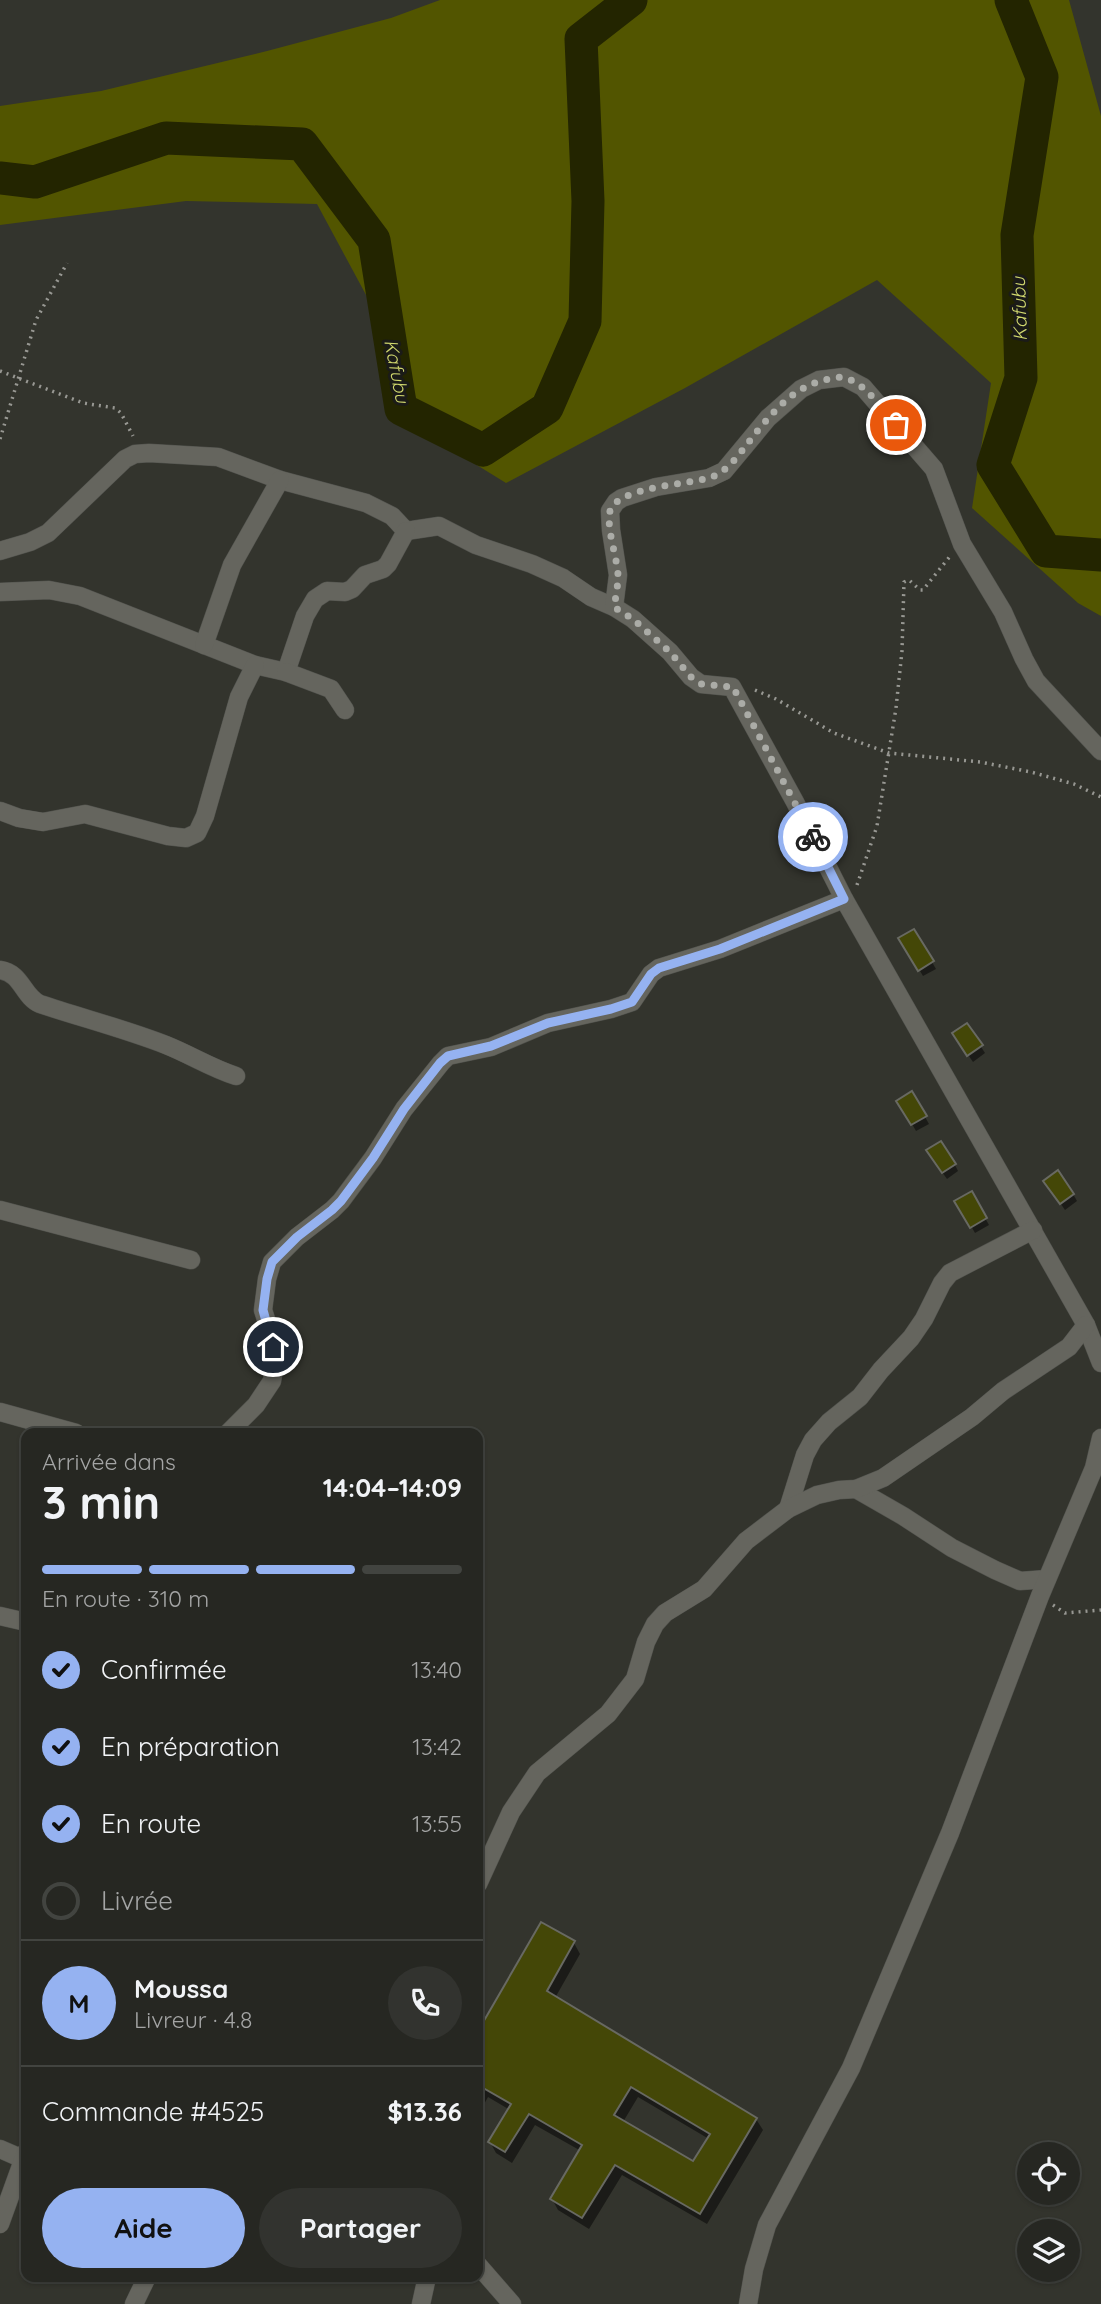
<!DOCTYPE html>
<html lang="fr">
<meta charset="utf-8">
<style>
body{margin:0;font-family:Quicksand,sans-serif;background:#32332f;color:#f1f3f6;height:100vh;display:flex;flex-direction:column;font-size:26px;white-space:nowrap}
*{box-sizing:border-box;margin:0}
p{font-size:23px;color:#a4a5a5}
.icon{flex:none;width:38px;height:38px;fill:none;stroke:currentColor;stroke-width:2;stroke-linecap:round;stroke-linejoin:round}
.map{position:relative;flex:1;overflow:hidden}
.side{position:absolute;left:21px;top:1428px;width:462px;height:854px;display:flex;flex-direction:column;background:#262722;border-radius:14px;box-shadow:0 2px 5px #0004,0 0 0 2px #424440}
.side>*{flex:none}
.buttons{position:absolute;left:1017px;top:2142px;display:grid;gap:14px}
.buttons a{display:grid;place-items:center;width:63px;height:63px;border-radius:50%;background:#262722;box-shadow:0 2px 5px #0004,0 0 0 2px #424440;font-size:35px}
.pin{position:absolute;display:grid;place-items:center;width:60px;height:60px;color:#fff;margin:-30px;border:4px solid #fff;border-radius:50%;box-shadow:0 2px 7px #0007}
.courier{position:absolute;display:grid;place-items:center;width:70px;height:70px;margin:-35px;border:5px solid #95b2f1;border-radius:50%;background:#fff;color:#222;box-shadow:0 2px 9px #0007}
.headline em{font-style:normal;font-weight:700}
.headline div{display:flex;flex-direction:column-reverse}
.headline{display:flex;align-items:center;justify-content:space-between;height:119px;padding:0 21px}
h1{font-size:46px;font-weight:700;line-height:52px}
.bar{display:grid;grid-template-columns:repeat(4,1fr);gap:10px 7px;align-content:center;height:84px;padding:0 21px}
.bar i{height:9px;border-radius:5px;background:#424440}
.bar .active{background:#95b2f1}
.bar p{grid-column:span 4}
.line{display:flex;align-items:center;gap:18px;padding:0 21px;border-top:2px solid #424440}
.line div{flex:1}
.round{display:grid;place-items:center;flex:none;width:74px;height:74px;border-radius:37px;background:#32332f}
ol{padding:0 21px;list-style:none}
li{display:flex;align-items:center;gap:21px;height:77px}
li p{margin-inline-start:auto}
li .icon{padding:7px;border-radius:50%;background:#95b2f1;color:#111;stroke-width:4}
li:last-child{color:#a4a5a5}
li i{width:38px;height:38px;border:4px solid #424440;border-radius:50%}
.button{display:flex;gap:14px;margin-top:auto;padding:14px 21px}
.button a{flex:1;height:80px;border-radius:42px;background:#95b2f1;color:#111;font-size:28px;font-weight:700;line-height:80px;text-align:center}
.button a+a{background:#32332f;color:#f1f3f6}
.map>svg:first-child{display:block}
.green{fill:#525500}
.shadow{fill:#0007;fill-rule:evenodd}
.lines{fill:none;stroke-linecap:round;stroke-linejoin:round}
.river{stroke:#232500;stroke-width:33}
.building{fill:#444707;stroke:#686962;stroke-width:2;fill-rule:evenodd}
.minor-casing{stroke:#51524d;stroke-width:19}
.path{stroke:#989893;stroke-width:3.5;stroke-dasharray:2 5;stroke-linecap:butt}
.minor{stroke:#65655e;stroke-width:18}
.done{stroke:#abaca7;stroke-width:7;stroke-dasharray:0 12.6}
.route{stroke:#95b2f1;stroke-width:9}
.labels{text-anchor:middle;stroke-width:6;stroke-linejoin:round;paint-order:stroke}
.water-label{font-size:19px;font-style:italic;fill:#d1d86e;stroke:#1b1b18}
</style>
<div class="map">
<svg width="1101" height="2304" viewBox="0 0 1101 2304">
<rect width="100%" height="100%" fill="#33342d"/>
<path class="green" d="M440,0h629l32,116v500l-23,-13 -106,-95 19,-125 -114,-103 -192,108 -179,95 -73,-45 -40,-93 -76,-141 -131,-3 -186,24v-119l101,-15 166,-40 124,-33z"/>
<g class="shadow">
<path d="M914,931l22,38 -13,7 -22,-37z"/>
<path d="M967,1025l18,28 -12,9 -15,-22z"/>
<path d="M912,1094l17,30 -13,7 -17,-30z"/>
<path d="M932,1158l23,7 3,6 -11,8z"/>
<path d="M1050,1188l23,6 4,7 -12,9z"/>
<path d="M971,1193l18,32 -14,8 -18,-32z"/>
<path d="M541,1924l33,19 6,11 -25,44 201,121 7,11 -56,94 -85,-49 -33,54 -31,-19 -6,-11 29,-48 -46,-26 -23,38 -16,-10 -6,-11 20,-32 -22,-13 -6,11 -4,-3v-70zM638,2097l71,42 -15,25 -71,-42z"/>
<path d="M332,2277h15l-3,6z"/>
</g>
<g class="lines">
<g class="river">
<path d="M1011,0l31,77 -25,158 4,143 -28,87 53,86 55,4"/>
<path d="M0,178l35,4 131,-44 136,6 72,96 27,169 82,41 64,-42 38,-87 3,-120 -7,-162 50,-39"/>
</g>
</g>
<g class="building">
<path d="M914,929l20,32 -16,10 -20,-33z"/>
<path d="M967,1023l16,22 -16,11 -15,-23z"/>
<path d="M912,1091l15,25 -16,9 -15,-24z"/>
<path d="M941,1141l15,23 -14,9 -16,-23z"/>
<path d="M1058,1170l16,24 -14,10 -17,-23z"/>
<path d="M972,1191l15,27 -17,10 -16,-27z"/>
<path d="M541,1922l34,19 -28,50 210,127 -57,96 -85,-49 -33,53 -32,-19 32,-54 -53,-31 -24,38 -17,-10 23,-38 -33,-19v-54zM631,2087l79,47 -17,27 -79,-46z"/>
</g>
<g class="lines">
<defs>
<g id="minor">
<path d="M0,551l30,-9 18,-9 77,-74 10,-5 14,-1 69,4 62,23 86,23 26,13 14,15 33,-5 37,19 56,19 31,14 28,19 23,10 19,12 37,33 21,25 10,7 31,3 63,115 49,97 242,426 15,38"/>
<path d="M0,592l49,-2 31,6 175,69 31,7 19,-56 10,-17 12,-8 18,1 7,-3 13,-14 18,-6 5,-5 18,-33"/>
<path d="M614,607l4,-32 -7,-45 -1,-19 6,-9 6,-4 34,-11 53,-9 15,-7 44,-53 33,-29 18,-9 25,-3 19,10 71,82 28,75 41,68 21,47 12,22 65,70"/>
<path d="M204,645l28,-80 48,-85"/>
<path d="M286,672l45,17 14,21"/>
<path d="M0,811l19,7 24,4 42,-8 83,22 18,2 11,-5 8,-17 34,-119 16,-32"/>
<path d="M0,970c22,3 23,27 40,34 42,14 85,25 126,41 25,10 45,23 70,31"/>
<path d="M0,1210l191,50"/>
<path d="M0,1412l76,21"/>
<path d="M228,1433l28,-28 16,-24 3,-18 -5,-31 -7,-22 4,-31 5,-17 25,-25 35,-27 9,-9 32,-43 31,-49 37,-46 7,-7 43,-9 57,-24 63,-14 21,-7 19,-28 8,-6 61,-19 124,-50"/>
<path d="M856,1489l47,27 49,32 43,22 25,11 27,-2"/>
<path d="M788,1509l17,-54 8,-15 16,-18 31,-25 21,-27 30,-32 13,-19 18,-36 8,-10 83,-43"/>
<path d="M0,1616l26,6"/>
<path d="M478,1884l33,-72 26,-39 71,-59 27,-35 11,-37 9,-18 10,-11 39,-24 42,-48 42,-32 29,-14 22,-5 17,-1 27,-11 89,-61 31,-26 66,-44 17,-22"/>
<path d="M0,2149l23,10"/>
<path d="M0,2224l26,-72"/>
<path d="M478,2265l34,39"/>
<path d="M134,2304l13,-27"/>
<path d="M421,2304l6,-27"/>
<path d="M748,2304l6,-35 13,-44 84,-157 99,-235 90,-237 54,-128 7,-30"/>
</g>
</defs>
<use href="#minor" class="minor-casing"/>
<g class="path">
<path d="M0,371l83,32 32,5 6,5 12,23"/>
<path d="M0,439l36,-119 31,-57"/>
<path d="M755,690l21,9 58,34 55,20 91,9 51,10 43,12 27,13"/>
<path d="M857,885l20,-59 19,-118 6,-57 2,-69 5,-2 11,10h3l28,-35"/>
<path d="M1053,1605l12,8 36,-3"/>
</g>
<use href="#minor" class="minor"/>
</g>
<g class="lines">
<path class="done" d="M813,837l-80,-150 -32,-3 -10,-7 -21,-25 -37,-33 -19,-12c2,-11 4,-22 4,-32 -1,-18 -12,-48 -8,-64 7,-24 79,-27 99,-33 18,-6 28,-21 39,-35 21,-27 46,-59 82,-64 5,-1 11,-3 16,-1 21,7 36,31 50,47"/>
<path class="route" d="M273,1347l-10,-37 4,-31 5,-17 25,-25 35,-27 9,-9 32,-43 31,-49 36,-46 8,-7 43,-10 57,-23 63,-14 21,-7 19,-28 8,-6 61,-19 124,-50 -31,-62"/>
</g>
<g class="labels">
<g class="water-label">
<text transform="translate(1019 309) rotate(-92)" y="7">Kafubu</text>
<text transform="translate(397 371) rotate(79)" y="7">Kafubu</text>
</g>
</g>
</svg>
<div class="buttons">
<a><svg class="icon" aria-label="locate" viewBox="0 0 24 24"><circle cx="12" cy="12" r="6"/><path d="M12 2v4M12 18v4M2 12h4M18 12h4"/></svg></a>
<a><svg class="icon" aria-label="layers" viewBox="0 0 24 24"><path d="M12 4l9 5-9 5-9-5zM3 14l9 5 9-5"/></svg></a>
</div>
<div class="pin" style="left:896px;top:425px;background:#ea580c"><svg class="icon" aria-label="bag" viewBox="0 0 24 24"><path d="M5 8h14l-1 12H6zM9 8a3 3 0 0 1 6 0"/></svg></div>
<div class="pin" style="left:273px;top:1347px;background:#1f2937"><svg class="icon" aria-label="home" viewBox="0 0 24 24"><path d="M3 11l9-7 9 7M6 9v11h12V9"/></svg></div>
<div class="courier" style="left:813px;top:837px"><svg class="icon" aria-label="bike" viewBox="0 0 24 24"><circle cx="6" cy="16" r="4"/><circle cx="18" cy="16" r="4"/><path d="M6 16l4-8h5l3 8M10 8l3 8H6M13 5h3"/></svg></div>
<section class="side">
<div class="headline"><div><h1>3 min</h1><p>Arrivée dans</p></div><em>14:04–14:09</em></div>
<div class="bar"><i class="active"></i><i class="active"></i><i class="active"></i><i></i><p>En route · 310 m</p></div>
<ol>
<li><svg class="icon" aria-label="check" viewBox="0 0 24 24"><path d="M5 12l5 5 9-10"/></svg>Confirmée<p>13:40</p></li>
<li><svg class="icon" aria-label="check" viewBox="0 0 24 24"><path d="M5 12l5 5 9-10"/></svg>En préparation<p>13:42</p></li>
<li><svg class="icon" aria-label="check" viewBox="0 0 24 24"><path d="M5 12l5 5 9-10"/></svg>En route<p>13:55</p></li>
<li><i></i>Livrée</li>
</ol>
<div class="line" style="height:126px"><b class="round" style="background:#95b2f1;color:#111">M</b><div><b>Moussa</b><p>Livreur · 4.8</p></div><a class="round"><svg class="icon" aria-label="phone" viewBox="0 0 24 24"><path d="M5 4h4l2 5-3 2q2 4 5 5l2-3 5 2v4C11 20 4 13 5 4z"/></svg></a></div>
<div class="line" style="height:91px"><div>Commande #4525</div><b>$13.36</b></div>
<div class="button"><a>Aide</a><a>Partager</a></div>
</section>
</div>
